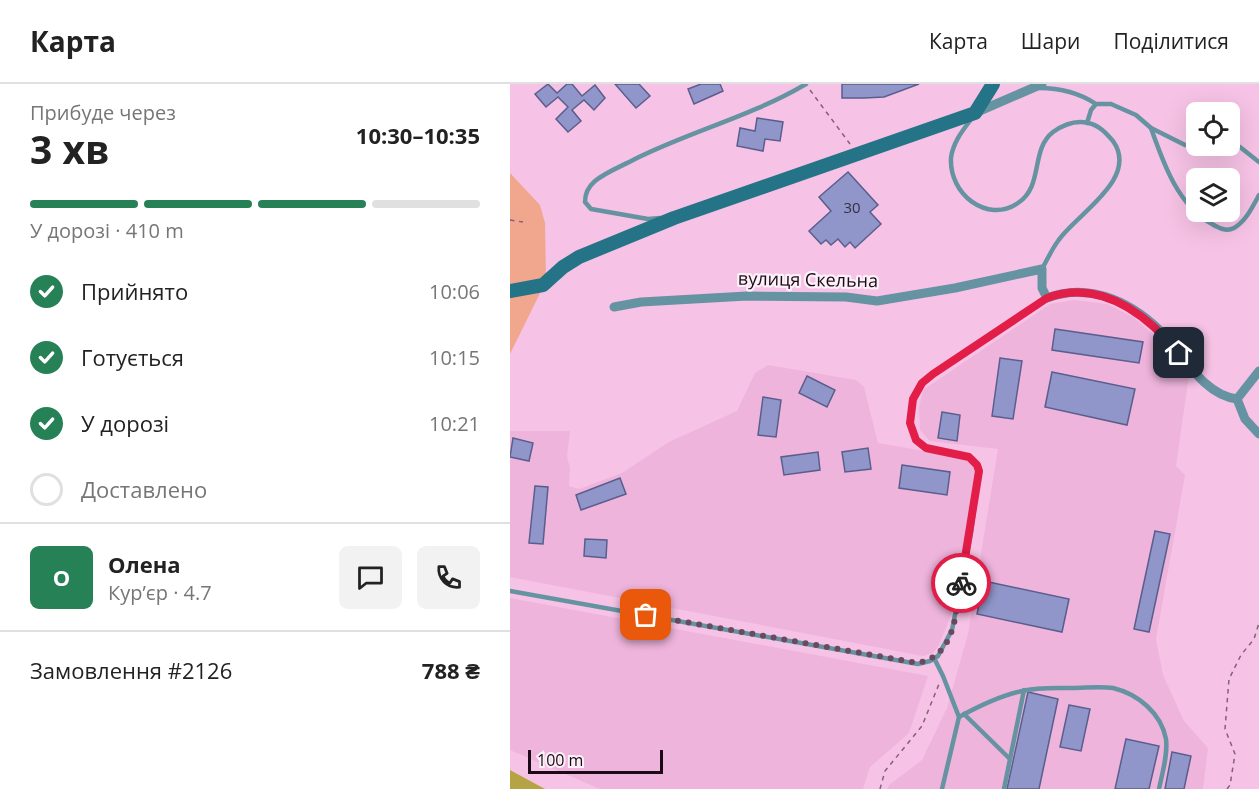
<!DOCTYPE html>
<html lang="uk">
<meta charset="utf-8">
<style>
body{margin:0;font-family:"Open Sans",sans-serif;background:#f2f2f2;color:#222;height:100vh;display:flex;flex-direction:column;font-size:22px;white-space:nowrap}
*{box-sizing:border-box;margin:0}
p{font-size:20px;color:#767676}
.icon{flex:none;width:33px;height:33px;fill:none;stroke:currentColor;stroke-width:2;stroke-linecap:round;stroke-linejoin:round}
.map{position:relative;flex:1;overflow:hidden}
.drawer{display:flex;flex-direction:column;background:#fff;width:510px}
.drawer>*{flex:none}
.tools{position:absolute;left:676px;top:18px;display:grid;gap:12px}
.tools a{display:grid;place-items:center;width:54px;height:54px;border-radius:9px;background:#fff;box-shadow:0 6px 24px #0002;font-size:30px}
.scale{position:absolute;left:18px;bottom:15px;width:135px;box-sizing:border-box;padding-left:6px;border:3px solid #1c0b17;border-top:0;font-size:16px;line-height:21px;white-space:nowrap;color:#1c0b17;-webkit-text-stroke:4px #fcf1f8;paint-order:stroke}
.pin{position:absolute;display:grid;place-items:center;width:51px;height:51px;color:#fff;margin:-26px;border-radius:12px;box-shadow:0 3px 9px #0006}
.courier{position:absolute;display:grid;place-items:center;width:60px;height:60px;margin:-30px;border:4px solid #e11d48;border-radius:50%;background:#fff;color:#222;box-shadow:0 2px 8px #0007}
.headline em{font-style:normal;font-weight:700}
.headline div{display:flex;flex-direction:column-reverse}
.headline{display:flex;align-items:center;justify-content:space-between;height:102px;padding:0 30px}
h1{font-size:39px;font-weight:700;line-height:45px}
.bar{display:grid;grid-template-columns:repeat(4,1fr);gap:9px 6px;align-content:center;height:72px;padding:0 30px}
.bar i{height:8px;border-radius:4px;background:#e0e0e0}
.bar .on{background:#268157}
.bar p{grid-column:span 4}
.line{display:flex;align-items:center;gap:15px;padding:0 30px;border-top:2px solid #e0e0e0}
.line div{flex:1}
.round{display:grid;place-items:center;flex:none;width:63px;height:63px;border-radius:9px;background:#f2f2f2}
ol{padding:0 30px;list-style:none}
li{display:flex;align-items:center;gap:18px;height:66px}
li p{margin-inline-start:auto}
li .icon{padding:6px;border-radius:50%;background:#268157;color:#fff;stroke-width:4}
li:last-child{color:#767676}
li i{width:33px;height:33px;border:3px solid #e0e0e0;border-radius:50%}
header{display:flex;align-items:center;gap:36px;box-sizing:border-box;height:84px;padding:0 30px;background:#fff;border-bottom:2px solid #e0e0e0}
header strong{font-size:28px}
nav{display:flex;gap:33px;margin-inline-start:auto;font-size:21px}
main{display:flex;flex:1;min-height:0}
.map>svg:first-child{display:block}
.built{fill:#efb4dc}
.green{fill:#f1a68e}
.water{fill:#b6a444}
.building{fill:#9096c9;stroke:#5a5e8d;stroke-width:1.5}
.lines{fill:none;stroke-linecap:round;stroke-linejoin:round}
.path{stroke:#836178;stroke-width:1.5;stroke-dasharray:4.5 4.5;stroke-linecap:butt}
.lane{stroke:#6693a1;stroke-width:4.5}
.street{stroke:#6693a1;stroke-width:9}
.secondary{stroke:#247387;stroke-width:14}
.done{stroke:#684b5f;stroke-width:6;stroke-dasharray:0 10.8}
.route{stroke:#e11d48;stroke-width:8}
.labels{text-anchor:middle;stroke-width:4.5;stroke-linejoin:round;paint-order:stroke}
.number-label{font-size:15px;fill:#392e44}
.street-label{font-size:18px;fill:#1c0b17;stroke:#fcf1f8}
</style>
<header>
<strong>Карта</strong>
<nav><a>Карта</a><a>Шари</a><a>Поділитися</a></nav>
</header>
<main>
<section class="drawer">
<div class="headline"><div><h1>3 хв</h1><p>Прибуде через</p></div><em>10:30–10:35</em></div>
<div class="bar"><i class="on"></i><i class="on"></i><i class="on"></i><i></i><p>У дорозі · 410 m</p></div>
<ol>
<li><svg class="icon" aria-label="check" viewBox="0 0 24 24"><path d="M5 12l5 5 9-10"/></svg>Прийнято<p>10:06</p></li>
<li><svg class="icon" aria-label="check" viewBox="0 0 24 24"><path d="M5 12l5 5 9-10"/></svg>Готується<p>10:15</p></li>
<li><svg class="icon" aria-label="check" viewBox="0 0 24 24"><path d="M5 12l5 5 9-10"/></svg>У дорозі<p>10:21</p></li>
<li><i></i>Доставлено</li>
</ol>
<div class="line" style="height:108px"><b class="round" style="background:#268157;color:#fff">О</b><div><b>Олена</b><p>Кур’єр · 4.7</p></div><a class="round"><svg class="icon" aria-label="chat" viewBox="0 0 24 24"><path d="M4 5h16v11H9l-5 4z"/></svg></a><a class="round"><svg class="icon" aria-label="phone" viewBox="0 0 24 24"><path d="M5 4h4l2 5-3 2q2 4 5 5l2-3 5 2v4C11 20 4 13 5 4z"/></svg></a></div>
<div class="line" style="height:78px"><div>Замовлення #2126</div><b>788 ₴</b></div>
</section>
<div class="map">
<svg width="749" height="705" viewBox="0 0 749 705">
<rect width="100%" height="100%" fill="#f6c2e5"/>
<g class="built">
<path d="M564,216l33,4 26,13 31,27 25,31 -13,91 9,9 -29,164 7,36 21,46 24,27 -5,41h-316l2,-4 33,-25 25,-52 21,-74 30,-185 -68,-8 -10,-11 -1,-22 4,-18 127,-86z"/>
<path d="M258,281l88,15 8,7 14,56 92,16 10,9 -21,127 -20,50 -6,8 -10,3 -413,-79v-146h60l-3,26 3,11 -1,18 10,3 43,-16 47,-31 68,-31 18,-38z"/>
<path d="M0,514l418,78 -19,57 -39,34 -7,22h-263l-90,-39z"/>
</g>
<path class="green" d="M0,89l30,32 5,18 1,58 -36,73z"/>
<path class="water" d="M0,686l35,19h-35z"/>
<g class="building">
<path d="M38,0l9,9 10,-9h5l10,12 13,-11 10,13 -11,12 -10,-10 -12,10 9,11 -13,11 -12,-13 12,-12 -10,-10 -12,10 -11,-13z"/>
<path d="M105,0h24l11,12 -14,12z"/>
<path d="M191,0h19l3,7 -29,13 -6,-15z"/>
<path d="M332,0h77l-35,13 -20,1h-22z"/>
<path d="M247,34l26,4 -3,19 -15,-2 -2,12 -26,-5 3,-18 15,3z"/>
<path d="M338,88l30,33 -8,7 11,12 -26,24 -5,-6 -5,5 -7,-8 -7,6 -5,-5 -5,4 -12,-13 22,-20 -12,-14z"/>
<path d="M545,245l88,13 -4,21 -87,-13z"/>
<path d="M490,274l22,3 -9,58 -21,-3z"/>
<path d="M542,288l83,17 -8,36 -82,-18z"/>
<path d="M297,292l28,14 -8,17 -28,-14z"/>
<path d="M253,313l18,3 -5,37 -18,-2z"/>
<path d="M432,328l18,3 -3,26 -19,-3z"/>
<path d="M3,354l20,5 -4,18 -19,-4z"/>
<path d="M358,364l3,21 -26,3 -3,-20z"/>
<path d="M308,368l2,18 -36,5 -3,-18z"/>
<path d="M392,381l48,7 -3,23 -48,-7z"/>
<path d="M110,394l6,16 -45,16 -5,-15z"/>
<path d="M25,402l13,1 -5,57 -14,-1z"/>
<path d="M645,447l15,3 -21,98 -15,-3z"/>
<path d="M75,455l22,1 -1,18 -22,-2z"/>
<path d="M474,497l85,18 -7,33 -85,-18z"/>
<path d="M518,608l30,7 -19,90h-32z"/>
<path d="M559,621l21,4 -9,42 -21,-4z"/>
<path d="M616,655l33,7 -10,43h-34z"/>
<path d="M662,668l19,4 -7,33h-19z"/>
</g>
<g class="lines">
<g class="path">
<path d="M300,6l40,54"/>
<path d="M0,136l13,2"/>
<path d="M370,705l5,-18 37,-45 17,-42"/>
<path d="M717,705l3,-4 5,-31 -10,-25 4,-50 12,-24 13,-16 5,-16"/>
</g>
<g class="lane">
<path d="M529,4c21,0 39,4 57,16"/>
<path d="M462,34c-9,12 -19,24 -21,40 -2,36 36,66 67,45 26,-17 12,-53 35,-71 10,-7 23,-12 35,-9 11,2 18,10 25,18 27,38 -38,74 -55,100 -6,8 -11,19 -16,28"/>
<path d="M577,39l4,-13 5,-6h15l25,11 15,13 34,17 19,1"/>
<path d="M641,44c12,34 27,78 61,96 7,4 14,8 22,4 12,-7 19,-22 25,-33"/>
<path d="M720,60l10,3 19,15"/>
<path d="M150,134l-12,1 -57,-10 -6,-7c0,-9 3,-15 10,-21 11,-9 27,-15 40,-22 56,-28 117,-43 171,-75"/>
<path d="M0,507l408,73 12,-3 8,-5 14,-26 19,-97 8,-62c-10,-35 -73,1 -68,-58 1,-17 9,-28 22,-39l114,-76"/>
<path d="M424,574l9,18 16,41 -17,72"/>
<path d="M454,630l46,45"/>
<path d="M449,633c20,-11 40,-21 63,-26 16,-4 33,-3 50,-3 13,0 28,-2 41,0 25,6 48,25 53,51 2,16 -4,35 -7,50"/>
<path d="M494,705l20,-99"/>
</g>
<g class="street">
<path d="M465,29l67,-29"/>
<path d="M104,223l27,-5 106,-6 99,1 31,4 78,-13 87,-19v19l5,10c44,-17 89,6 119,39 20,23 39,58 71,62l22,-28"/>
<path d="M727,315l8,20 14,15"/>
</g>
<path class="secondary" d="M0,207l33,-6 20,-18 16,-10 95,-39 301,-105 18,-29"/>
</g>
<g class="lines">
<path class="done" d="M136,531l272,48c38,-8 37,-49 43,-80"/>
<path class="route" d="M451,499l18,-112 -2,-6 -8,-8 -43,-9 -10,-8 -6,-17 3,-24 9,-16 11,-9 114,-76c54,-20 99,16 132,55"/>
</g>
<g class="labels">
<g class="number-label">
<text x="342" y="129">30</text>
</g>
<g class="street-label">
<text transform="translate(298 196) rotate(1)" y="6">вулиця Скельна</text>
</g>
</g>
</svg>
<div class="tools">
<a><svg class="icon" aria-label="locate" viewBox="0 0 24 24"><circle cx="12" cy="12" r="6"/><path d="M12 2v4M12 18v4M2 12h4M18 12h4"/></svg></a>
<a><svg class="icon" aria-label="layers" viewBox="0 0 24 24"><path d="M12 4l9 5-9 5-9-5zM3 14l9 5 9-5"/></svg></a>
</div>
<div class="scale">100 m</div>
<div class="pin" style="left:136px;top:531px;background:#ea580c"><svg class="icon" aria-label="bag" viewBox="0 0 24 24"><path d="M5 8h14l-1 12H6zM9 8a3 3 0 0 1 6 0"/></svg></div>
<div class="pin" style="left:669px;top:269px;background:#1f2937"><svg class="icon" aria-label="home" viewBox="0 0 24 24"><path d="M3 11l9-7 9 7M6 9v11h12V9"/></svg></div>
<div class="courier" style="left:451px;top:499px"><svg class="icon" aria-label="bike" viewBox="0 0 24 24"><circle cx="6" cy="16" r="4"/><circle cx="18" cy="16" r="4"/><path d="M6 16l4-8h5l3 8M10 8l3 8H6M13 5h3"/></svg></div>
</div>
</main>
